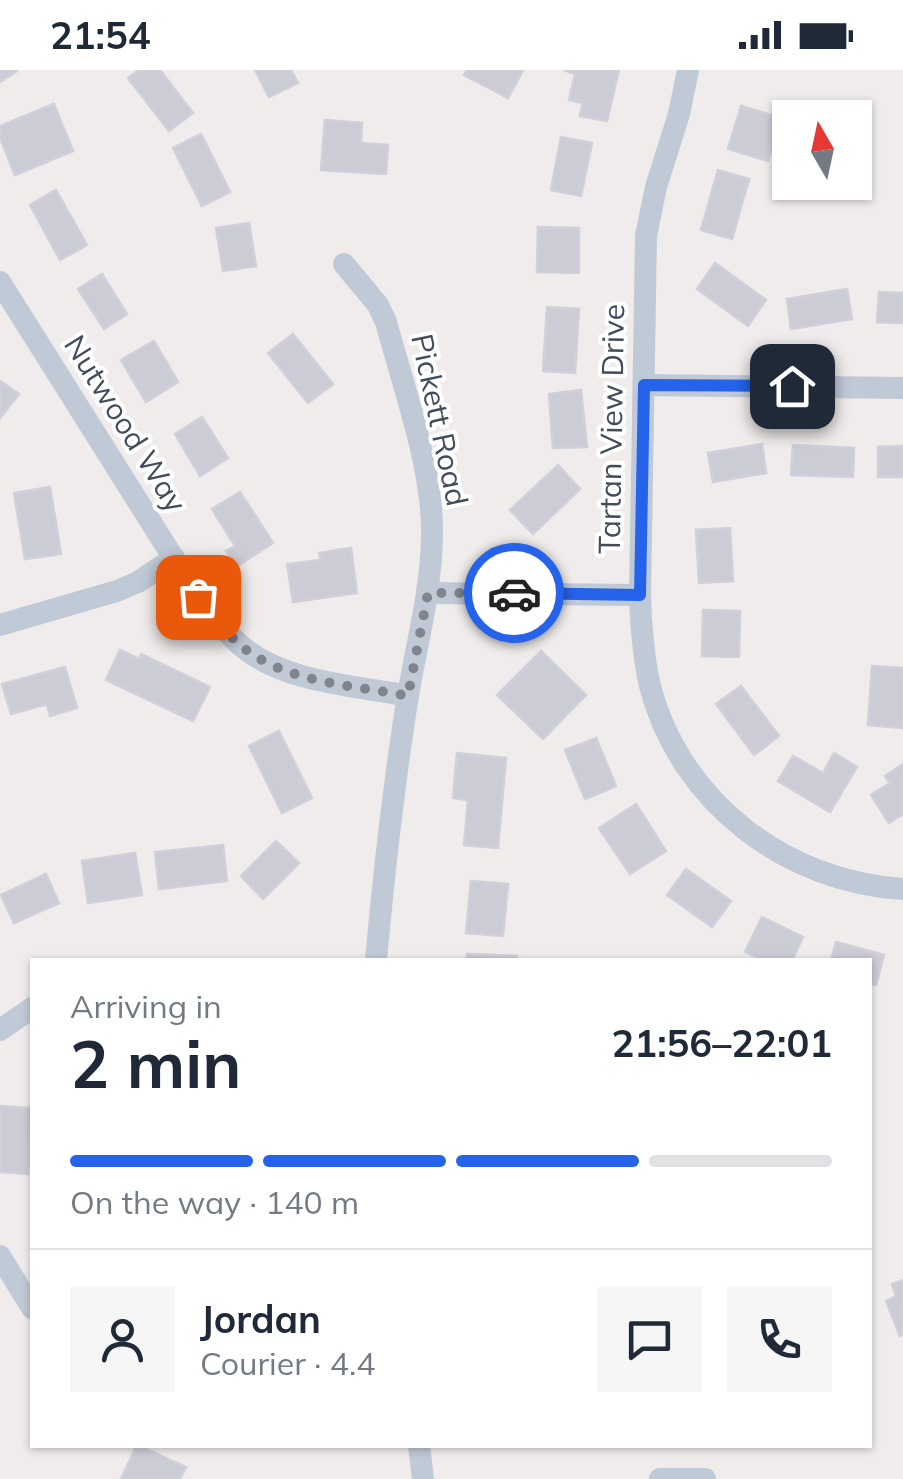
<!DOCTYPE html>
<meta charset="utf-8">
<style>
body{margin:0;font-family:Mulish,sans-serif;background:#f6f6f7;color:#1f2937;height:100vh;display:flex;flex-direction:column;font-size:38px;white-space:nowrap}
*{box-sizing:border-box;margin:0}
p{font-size:32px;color:#747a83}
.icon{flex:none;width:55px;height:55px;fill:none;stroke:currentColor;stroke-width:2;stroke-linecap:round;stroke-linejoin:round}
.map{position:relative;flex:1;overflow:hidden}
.side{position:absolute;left:30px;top:888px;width:842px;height:490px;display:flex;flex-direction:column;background:#fff;border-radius:0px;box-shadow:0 2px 8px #0004}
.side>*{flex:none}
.needle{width:65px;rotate:351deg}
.buttons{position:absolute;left:772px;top:30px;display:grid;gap:20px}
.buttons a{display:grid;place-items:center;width:100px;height:100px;border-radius:0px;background:#fff;box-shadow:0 2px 8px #0004;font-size:50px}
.pin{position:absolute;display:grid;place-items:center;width:85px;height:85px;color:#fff;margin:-42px;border-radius:20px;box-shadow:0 5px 15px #0006}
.courier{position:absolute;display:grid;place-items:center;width:100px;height:100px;margin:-50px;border:8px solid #2563eb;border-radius:50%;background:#fff;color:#222;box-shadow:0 2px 12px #0007}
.head em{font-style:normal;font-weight:700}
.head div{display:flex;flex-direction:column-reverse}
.head{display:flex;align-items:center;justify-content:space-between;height:170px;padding:0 40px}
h1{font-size:65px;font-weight:700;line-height:75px}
.bar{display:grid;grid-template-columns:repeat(4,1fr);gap:15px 10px;align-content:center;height:120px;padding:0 40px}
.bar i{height:12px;border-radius:8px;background:#e0e1e3}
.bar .on{background:#2563eb}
.bar p{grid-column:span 4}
.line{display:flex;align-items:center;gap:25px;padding:0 40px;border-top:2px solid #e0e1e3}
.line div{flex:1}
.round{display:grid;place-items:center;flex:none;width:105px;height:105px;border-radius:0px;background:#f6f6f7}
.status{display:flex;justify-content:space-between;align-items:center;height:70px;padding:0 50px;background:#fff;direction:ltr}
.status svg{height:28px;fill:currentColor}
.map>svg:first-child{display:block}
.building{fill:#cbccd5;stroke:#cfd0d9;stroke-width:2.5}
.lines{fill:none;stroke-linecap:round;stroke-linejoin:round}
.street{stroke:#c0c9d6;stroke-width:22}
.done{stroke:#7f848d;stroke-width:10;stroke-dasharray:0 18}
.route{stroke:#2563eb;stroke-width:12}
.labels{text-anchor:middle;stroke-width:8;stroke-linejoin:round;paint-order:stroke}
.street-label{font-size:30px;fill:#424c5b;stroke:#fff}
</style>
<div class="status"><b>21:54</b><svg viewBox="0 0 49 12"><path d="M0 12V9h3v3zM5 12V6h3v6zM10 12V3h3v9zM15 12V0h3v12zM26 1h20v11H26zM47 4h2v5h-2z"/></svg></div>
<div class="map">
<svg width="903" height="1409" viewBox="0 0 903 1409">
<rect width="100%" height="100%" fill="#efeceb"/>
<g class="building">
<path d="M0,0h17v1l-17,11z"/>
<path d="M139,0h21l33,43 -24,18 -41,-53z"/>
<path d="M255,0h36l7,13 -29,14z"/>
<path d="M467,0h56l-15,28 -44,-23z"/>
<path d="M564,0h55l-12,51 -27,-5 3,-13 -14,-3 6,-26z"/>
<path d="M54,34l19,47 -58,24 -15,-37v-12z"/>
<path d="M741,36l40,12 -13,43 -40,-12z"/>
<path d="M325,50l37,3 -1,20 27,2 -2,29 -65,-4z"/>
<path d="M201,64l29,58 -28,14 -29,-58z"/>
<path d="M561,67l31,6 -11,53 -30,-6z"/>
<path d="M718,100l31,9 -17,60 -31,-9z"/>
<path d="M56,120l31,55 -27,15 -30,-55z"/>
<path d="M249,153l7,43 -33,5 -7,-43z"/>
<path d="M538,157l41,1v45l-42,-1z"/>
<path d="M715,193l51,37 -18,26 -51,-37z"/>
<path d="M102,204l25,40 -23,15 -26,-40z"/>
<path d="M847,219l5,30 -61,10 -4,-30z"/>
<path d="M879,222l24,1v30l-26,-1z"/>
<path d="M547,237l32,2 -4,64 -32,-2z"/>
<path d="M293,264l40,50 -25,19 -40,-50z"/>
<path d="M154,271l24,41 -32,20 -25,-42z"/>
<path d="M0,311l19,13 -19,24z"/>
<path d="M581,320l6,57 -34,1 -4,-54z"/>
<path d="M202,347l26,41 -28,18 -25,-42z"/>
<path d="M762,374l4,29 -53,9 -5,-29z"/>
<path d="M793,375l61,3 -1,29 -62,-2z"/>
<path d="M903,376v31h-25v-30z"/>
<path d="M558,395l22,24 -47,45 -23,-24z"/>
<path d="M50,417l11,67 -36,5 -11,-66z"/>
<path d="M240,422l33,51 -37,24 -10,-16 9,-5 -23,-37z"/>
<path d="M730,458l3,53 -34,2 -3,-53z"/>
<path d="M351,478l6,45 -64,9 -6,-38 34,-4 -2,-7z"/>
<path d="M703,540l37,1 -1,46 -37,-1z"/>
<path d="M120,580l19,9 2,-5 69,33 -17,34 -87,-41z"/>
<path d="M541,581l45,44 -43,44 -46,-44z"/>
<path d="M872,596l31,2 -1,60 -34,-3z"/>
<path d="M65,597l12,41 -27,8 -3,-12 -36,10 -9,-30z"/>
<path d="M741,616l38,50 -25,19 -38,-51z"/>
<path d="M279,661l33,67 -30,15 -33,-67z"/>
<path d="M596,668l20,48 -31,13 -20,-49z"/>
<path d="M457,683l49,5 -8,90 -34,-3 4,-45 -15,-2z"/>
<path d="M834,683l23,14 -27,45 -52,-31 15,-25 30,17z"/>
<path d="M903,694v50l-14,9 -18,-28 19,-12 -5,-7z"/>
<path d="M636,734l30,47 -36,23 -31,-46z"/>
<path d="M276,771l23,22 -36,36 -22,-23z"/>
<path d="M223,775l4,36 -68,8 -4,-37z"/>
<path d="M135,783l7,42 -54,8 -6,-42z"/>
<path d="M686,799l45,32 -19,26 -45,-32z"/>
<path d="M46,804l13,29 -45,20 -13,-28z"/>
<path d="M471,811l37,3 -5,52 -37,-3z"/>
<path d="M762,847l41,20 -11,23h-29l-18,-8z"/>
<path d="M836,872l48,13 -8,30 -6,-1v-24h-39z"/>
<path d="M467,884l50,2v4h-50z"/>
<path d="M0,1036l32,2 -4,66 -28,-2z"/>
<path d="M903,1210v54l-3,2 -14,-35 10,-5 -4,-12z"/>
<path d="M137,1375l49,22 -6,12h-59z"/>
</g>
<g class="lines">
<g class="street">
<path d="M688,0l-9,44 -23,73 -10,49 -6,359c1,31 3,61 10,91 30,116 136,196 253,203"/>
<path d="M344,194l34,41 8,17c17,64 48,149 46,215 -1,54 -15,106 -24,158 -14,88 -24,177 -32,265"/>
<path d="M0,212l198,315c13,16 25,33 41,47 44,39 114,41 169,52"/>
<path d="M644,315l259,3"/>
<path d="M428,523l212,2"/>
<path d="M0,555l117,-34 21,-9 36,-24"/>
<path d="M0,960l32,-22"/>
<path d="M0,1186l32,52"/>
<path d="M419,1375l4,34"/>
<path d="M660,1409h45"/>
</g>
</g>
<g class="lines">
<path class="done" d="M198,527c13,16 25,33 41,47 44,39 114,41 169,52l20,-103h86"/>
<path class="route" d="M514,523l126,2 4,-210 148,1"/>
</g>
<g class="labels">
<g class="street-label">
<text transform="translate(439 350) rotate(78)" y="10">Pickett Road</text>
<text transform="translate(125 354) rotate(58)" y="10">Nutwood Way</text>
<text transform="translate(612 359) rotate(-89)" y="10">Tartan View Drive</text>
</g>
</g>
</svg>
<div class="buttons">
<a><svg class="needle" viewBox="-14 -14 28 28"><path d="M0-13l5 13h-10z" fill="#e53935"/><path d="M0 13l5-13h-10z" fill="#747a83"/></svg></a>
</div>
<div class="pin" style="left:198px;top:527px;background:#ea580c"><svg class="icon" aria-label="bag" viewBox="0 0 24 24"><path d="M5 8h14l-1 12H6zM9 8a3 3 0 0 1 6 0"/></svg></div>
<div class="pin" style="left:792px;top:316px;background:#1f2937"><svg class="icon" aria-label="home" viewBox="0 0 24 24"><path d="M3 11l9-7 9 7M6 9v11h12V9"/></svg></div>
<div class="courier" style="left:514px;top:523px"><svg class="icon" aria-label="car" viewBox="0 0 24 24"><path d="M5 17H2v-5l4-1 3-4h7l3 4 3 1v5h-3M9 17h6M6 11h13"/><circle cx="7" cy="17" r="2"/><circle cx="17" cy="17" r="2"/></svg></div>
<section class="side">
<div class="head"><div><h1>2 min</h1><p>Arriving in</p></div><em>21:56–22:01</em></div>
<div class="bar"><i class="on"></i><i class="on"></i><i class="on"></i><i></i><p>On the way · 140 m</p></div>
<div class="line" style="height:180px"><a class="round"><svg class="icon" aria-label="person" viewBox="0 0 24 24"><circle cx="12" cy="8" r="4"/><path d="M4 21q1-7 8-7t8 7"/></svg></a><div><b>Jordan</b><p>Courier · 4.4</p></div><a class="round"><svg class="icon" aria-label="chat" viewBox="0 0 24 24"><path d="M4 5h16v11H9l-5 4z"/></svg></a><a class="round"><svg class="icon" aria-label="phone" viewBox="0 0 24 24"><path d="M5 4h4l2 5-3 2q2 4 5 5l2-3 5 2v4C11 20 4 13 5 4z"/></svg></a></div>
</section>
</div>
